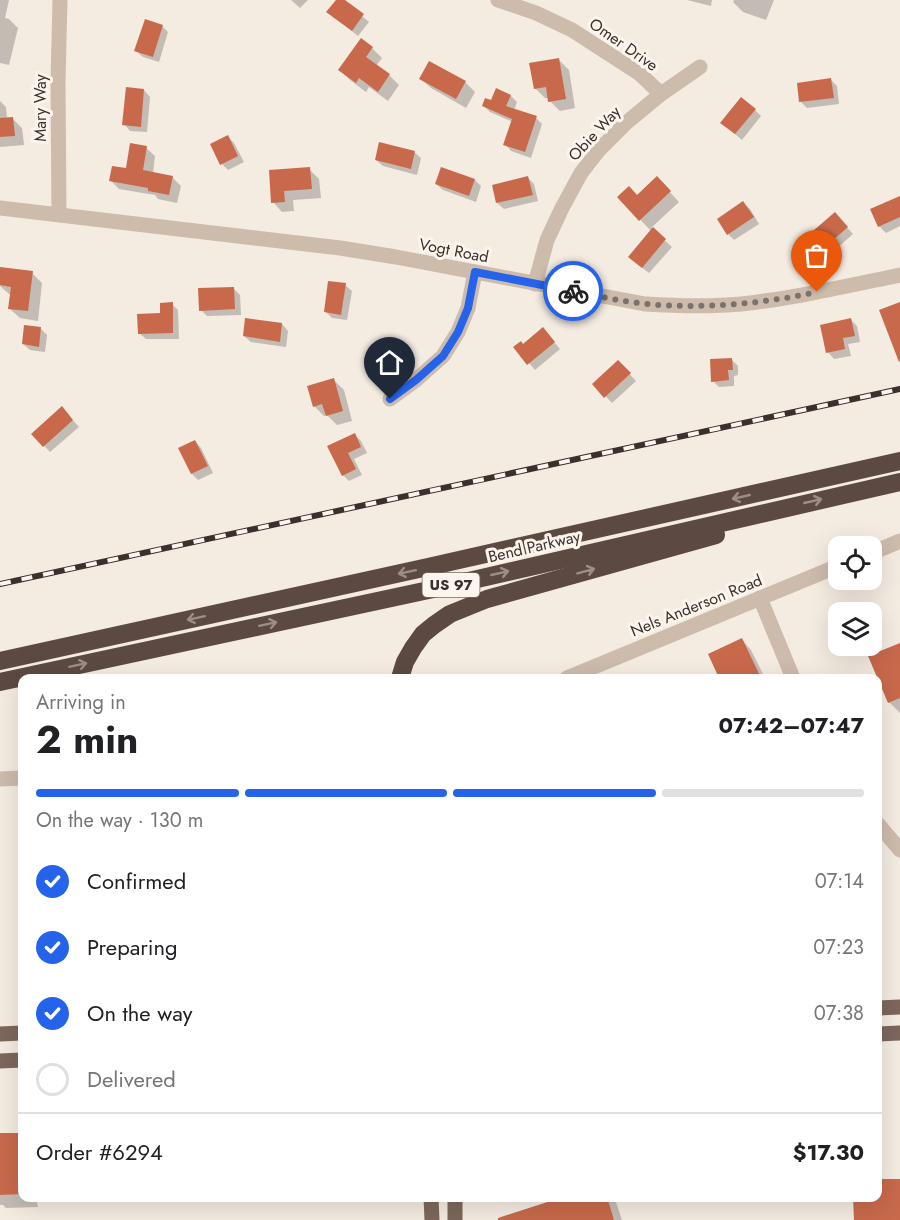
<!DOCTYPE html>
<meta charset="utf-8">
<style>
body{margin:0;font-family:Jost,sans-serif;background:#f2f2f2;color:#202124;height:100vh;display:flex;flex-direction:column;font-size:22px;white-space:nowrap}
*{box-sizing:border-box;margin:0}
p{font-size:20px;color:#757577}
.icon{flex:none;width:33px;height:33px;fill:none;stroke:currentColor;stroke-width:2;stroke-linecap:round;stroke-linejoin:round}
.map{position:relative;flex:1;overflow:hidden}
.panel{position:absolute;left:18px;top:674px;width:864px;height:528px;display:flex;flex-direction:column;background:#fff;border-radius:12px;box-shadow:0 6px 24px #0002}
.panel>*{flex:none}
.controls{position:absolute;left:828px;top:536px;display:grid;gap:12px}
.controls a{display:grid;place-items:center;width:54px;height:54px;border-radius:12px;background:#fff;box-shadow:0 6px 24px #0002;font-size:30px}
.pin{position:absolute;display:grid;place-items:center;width:51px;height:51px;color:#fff;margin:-62px -26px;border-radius:50% 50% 50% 0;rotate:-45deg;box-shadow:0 0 6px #0007}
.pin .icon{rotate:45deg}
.courier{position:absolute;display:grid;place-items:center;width:60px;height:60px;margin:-30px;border:4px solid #2563eb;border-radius:50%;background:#fff;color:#222;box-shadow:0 2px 8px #0007}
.overview em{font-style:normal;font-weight:700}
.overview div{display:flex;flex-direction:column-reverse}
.overview{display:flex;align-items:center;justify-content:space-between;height:102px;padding:0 18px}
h1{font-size:39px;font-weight:700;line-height:45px}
.bar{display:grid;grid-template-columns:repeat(4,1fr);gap:9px 6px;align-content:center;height:72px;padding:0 18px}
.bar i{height:8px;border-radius:4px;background:#e0e0e0}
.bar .on{background:#2563eb}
.bar p{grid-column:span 4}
.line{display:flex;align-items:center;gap:15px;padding:0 18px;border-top:2px solid #e0e0e0}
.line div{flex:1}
ol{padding:0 18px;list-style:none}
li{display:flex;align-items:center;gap:18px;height:66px}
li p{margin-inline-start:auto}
li .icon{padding:6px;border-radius:50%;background:#2563eb;color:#fff;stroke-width:4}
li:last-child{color:#757577}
li i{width:33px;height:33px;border:3px solid #e0e0e0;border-radius:50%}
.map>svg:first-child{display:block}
.shadow{fill:#0003}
.building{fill:#c8694b}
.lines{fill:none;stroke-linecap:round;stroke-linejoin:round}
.minor{stroke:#cdbbac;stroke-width:15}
.major{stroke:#7d675c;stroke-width:15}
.highway{stroke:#5c4a42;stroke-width:18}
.rail-casing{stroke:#3b302b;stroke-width:6}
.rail{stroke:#fbf5ee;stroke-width:4;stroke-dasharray:11;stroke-linecap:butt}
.oneway{stroke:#9c8e87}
.done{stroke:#7c716b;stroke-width:6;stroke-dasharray:0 10.8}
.route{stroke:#2563eb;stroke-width:8}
.labels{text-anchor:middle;stroke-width:6;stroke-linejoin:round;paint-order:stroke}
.shield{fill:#fbf5ee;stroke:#756b66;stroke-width:1.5}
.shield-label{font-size:15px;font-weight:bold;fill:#3b302b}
.street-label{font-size:16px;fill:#3b302b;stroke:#fbf5ee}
</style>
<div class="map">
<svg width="900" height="1220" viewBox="0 0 900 1220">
<rect width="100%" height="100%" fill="#f4ebe1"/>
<g class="shadow">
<path d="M0,0h9l-4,18 4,1 9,9 -9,37 -9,-2z"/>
<path d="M291,0h17l-8,8z"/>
<path d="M337,0h6l26,22 -11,14 -30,-24z"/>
<path d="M687,0h25l-1,6z"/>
<path d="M734,0h40l-8,20 -23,-8 -10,-10z"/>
<path d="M162,26l6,6 -9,30 -16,-5 -7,-6z"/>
<path d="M372,48l10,10 -6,8 13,9 10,10 -11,16 -19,-14 -3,5 -16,-12 -10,-10z"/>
<path d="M559,60l10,10 6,38 -15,3 -10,-10 -1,-3h-4l-10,-10z"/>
<path d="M421,79l44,3 10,10 -9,16 -35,-20z"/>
<path d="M831,80l6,6 2,18 -32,4 -7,-7z"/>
<path d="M144,90l6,7 -3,35 -17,-1 -6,-7z"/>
<path d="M497,90l14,6 6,6 -3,8 22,8 6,6 -11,34 -20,-7 -6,-7 8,-22 -23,-10 -7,-7 8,-3z"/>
<path d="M0,101l6,6 1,12 5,-1 10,10 2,17 -24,2z"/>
<path d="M755,110l6,6 -19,24 -13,-11z"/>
<path d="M228,137l6,6 10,19 -16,8 -6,-6z"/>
<path d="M146,148l9,8 -2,17 19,4 9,9 -4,17 -19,-4 -3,-4 -36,-6 -8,-8 16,-11z"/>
<path d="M414,152l7,6 -4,17 -34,-9 -7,-6z"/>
<path d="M309,169l10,10 2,19 -28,2 1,11 -12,1 -9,-10 -3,-30z"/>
<path d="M528,178l6,6 4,17 -34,8 -7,-6z"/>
<path d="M657,178l22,24 -28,26 21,19 -23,26 -13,-10 15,-32 -32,-34h18z"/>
<path d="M475,180l6,6 -5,16 -33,-12 -7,-6z"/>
<path d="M900,198v28l-14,7 -7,-7z"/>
<path d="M743,203l7,6 9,15 -25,16 -6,-6z"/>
<path d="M841,221l12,13 -26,23 -18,-20z"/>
<path d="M32,273l10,10 -4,38 -18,-3 -10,-9 2,-14 -3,-1 -9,-8v-12z"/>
<path d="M345,285l7,6 -5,29 -15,-2 -7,-7z"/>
<path d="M234,289l6,6 1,20 -34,1 -6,-6z"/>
<path d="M172,304l6,6 1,29h-33l-7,-6 23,-18z"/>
<path d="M851,320l6,6 3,16 -12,2 3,12 -17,3 -6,-7z"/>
<path d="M282,324l6,7 -2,16 -35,-5 -7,-6z"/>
<path d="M40,328l7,7 -2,17 -15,-2 -7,-6z"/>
<path d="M549,336l11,13 -25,21 -20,-23z"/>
<path d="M731,359l7,7v9l-4,1v10l-15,1 -6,-6z"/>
<path d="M618,362l18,19 -24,22 -18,-19z"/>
<path d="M334,380l10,10 8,31 -15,4 -10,-10 -3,1 -10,-10z"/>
<path d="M68,415l11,12 -29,25 -17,-18z"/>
<path d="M354,434l7,7 6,12 -13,6 8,16 -13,6 -6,-6 -14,-29z"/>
<path d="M195,441l6,7 12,25 -15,7 -6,-6 -12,-25z"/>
<path d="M742,640l9,10 14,28h-45z"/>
<path d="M900,645v68l-11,-11z"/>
<path d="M20,1134l2,3v60h39l-4,5h-20l1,5 -32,1 -3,-3h-3v-70z"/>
<path d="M568,1197h45l2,2 7,21h-107z"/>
</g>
<g class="building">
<path d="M336,0h9l19,14 -12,17 -26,-19z"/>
<path d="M145,19l18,6 -10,32 -19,-6z"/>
<path d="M361,38l12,9 -7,10 24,17 -12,18 -19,-14 -3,5 -18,-13z"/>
<path d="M559,58l7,41 -18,3 -2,-15 -12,2 -5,-26z"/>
<path d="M429,61l37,20 -10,18 -37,-20z"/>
<path d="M831,78l3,20 -35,4 -2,-19z"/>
<path d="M126,87l18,2 -3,38 -19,-2z"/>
<path d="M496,88l15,7 -5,11 31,10 -12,36 -22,-7 9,-26 -30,-13 3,-8 6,2z"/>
<path d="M741,97l15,12 -21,25 -15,-11z"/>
<path d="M13,117l2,19 -15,1v-19z"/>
<path d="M228,135l10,21 -18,9 -10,-21z"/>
<path d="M379,142l36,9 -4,18 -36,-9z"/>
<path d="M130,143l17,3 -4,24 30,6 -4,19 -21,-4v-3l-39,-7 3,-15 14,2z"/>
<path d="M310,167l2,22 -28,2 1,11 -14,1 -2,-33z"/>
<path d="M441,167l34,12 -6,17 -34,-12z"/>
<path d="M528,176l5,19 -37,8 -4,-18z"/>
<path d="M657,176l14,15 -32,30 -22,-24 12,-11 8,9z"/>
<path d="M900,196v21l-22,10 -8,-18z"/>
<path d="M743,201l11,16 -27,18 -10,-16z"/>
<path d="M835,212l13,15 -29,25 -13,-15z"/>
<path d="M653,227l13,12 -24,29 -14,-11z"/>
<path d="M0,267l33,4 -5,40 -20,-2 3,-22 -11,-2z"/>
<path d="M328,281l18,2 -5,32 -17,-3z"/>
<path d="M234,287l1,22 -36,2 -1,-23z"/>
<path d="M173,302v31l-35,1 -1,-20 23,-1v-10z"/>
<path d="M900,302v59l-1,1 -20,-52z"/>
<path d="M245,318l37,5 -2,19 -37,-6z"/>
<path d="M851,318l4,18 -12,2 2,11 -19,4 -6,-28z"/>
<path d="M24,325l17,2 -2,20 -17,-3z"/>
<path d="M543,327l12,15 -28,23 -14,-18 8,-6 2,3z"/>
<path d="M732,358l1,12h-5l1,10 -18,2 -1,-23z"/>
<path d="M618,360l13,13 -27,25 -12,-14z"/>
<path d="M334,378l9,33 -17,5 -4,-12 -9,3 -6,-21z"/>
<path d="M62,406l11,14 -30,27 -12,-13z"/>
<path d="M355,433l6,14 -13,6 8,16 -14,7 -15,-30z"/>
<path d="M195,440l13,26 -17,8 -13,-26z"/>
<path d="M742,638l19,40h-42l-11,-24z"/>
<path d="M900,643v55l-12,5 -20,-47z"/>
<path d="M0,1133h21v10h1v51l-22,1z"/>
<path d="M878,1179h22v41h-46l-1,-23h25z"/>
<path d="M563,1197h44l7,23h-116v-2z"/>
</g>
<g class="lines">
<g class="minor">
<path d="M498,0l38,13 36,17 68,44 21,20"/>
<path d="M0,208l340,40 56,9 249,47c32,2 64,3 96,0 54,-6 106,-18 159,-29"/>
<path d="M59,215l-1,-133 2,-82"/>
<path d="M535,284l12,-44 15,-32 19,-35 18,-23 27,-27 35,-29 39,-27"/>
<path d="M390,399l26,-19 27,-24 15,-24 10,-24 7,-36"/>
<path d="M872,553l28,-12"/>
<path d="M760,598l33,80"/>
<path d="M567,678l271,-112"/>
<path d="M0,779l22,-1"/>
<path d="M878,824l22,26"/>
</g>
<g class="major">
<path d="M878,1008l22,-1"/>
<path d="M0,1034l22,-1"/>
<path d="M878,1034l22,-1"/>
<path d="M0,1061l22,-1"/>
<path d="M431,1197l1,23"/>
<path d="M455,1197v23"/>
</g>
<g class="highway">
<path d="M0,661l428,-94 472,-106"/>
<path d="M400,678l5,-16 8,-14 10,-14 11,-9 16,-11 37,-15 229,-64"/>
<path d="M0,682l438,-94 462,-106"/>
</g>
<defs>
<path id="rail" d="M0,584l900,-195"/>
</defs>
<use href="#rail" class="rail-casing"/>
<use href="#rail" class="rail"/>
</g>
<defs><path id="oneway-shaft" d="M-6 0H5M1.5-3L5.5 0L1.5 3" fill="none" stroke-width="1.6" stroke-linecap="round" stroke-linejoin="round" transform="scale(1.5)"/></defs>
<g class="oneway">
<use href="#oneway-shaft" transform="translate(741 497) rotate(167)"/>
<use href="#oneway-shaft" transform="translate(813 501) rotate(-13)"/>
<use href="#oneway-shaft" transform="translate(586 571) rotate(-15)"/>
<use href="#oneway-shaft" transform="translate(407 572) rotate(168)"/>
<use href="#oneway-shaft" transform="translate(500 573) rotate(-13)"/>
<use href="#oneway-shaft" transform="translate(196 618) rotate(168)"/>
<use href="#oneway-shaft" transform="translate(268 624) rotate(-12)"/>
<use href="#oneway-shaft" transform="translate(78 665) rotate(-12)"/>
</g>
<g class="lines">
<path class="done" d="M573,291c24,5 48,10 73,13 57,5 115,0 171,-12"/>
<path class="route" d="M390,399l26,-19 27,-24 15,-24 10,-24 7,-36 98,19"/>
</g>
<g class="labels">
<rect class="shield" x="422.5" y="573" width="57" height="24" rx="4.5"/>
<g class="shield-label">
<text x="451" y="590">US 97</text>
</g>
<g class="street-label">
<text transform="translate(624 44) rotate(35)" y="6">Omer Drive</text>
<text transform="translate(40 108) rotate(-90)" y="6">Mary Way</text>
<text transform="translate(594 133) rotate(-47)" y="6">Obie Way</text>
<text transform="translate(454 250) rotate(11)" y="6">Vogt Road</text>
<text transform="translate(534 546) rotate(-13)" y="6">Bend Parkway</text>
<text transform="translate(696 605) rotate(-22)" y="6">Nels Anderson Road</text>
</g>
</g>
</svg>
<div class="controls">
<a><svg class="icon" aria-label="locate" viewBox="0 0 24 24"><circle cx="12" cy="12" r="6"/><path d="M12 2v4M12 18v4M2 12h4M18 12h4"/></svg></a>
<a><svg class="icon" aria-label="layers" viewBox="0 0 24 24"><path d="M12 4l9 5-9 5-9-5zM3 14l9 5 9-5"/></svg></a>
</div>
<div class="pin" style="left:817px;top:292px;background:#ea580c"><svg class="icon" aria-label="bag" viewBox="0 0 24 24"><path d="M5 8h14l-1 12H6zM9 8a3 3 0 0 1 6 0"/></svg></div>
<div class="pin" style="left:390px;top:399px;background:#1f2937"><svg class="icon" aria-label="home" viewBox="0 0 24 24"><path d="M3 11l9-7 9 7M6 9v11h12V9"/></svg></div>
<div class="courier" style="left:573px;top:291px"><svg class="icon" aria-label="bike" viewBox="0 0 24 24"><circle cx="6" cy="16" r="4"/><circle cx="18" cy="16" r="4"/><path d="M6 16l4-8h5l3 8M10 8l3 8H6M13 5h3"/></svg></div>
<section class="panel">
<div class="overview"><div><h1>2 min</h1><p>Arriving in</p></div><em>07:42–07:47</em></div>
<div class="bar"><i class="on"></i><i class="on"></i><i class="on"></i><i></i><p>On the way · 130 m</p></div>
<ol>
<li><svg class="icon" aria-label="check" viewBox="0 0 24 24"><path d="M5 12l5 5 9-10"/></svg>Confirmed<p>07:14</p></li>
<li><svg class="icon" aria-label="check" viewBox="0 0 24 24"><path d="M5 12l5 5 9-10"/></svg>Preparing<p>07:23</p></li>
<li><svg class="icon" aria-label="check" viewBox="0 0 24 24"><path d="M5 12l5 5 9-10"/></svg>On the way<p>07:38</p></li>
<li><i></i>Delivered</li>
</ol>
<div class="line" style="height:78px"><div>Order #6294</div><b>$17.30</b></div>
</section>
</div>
